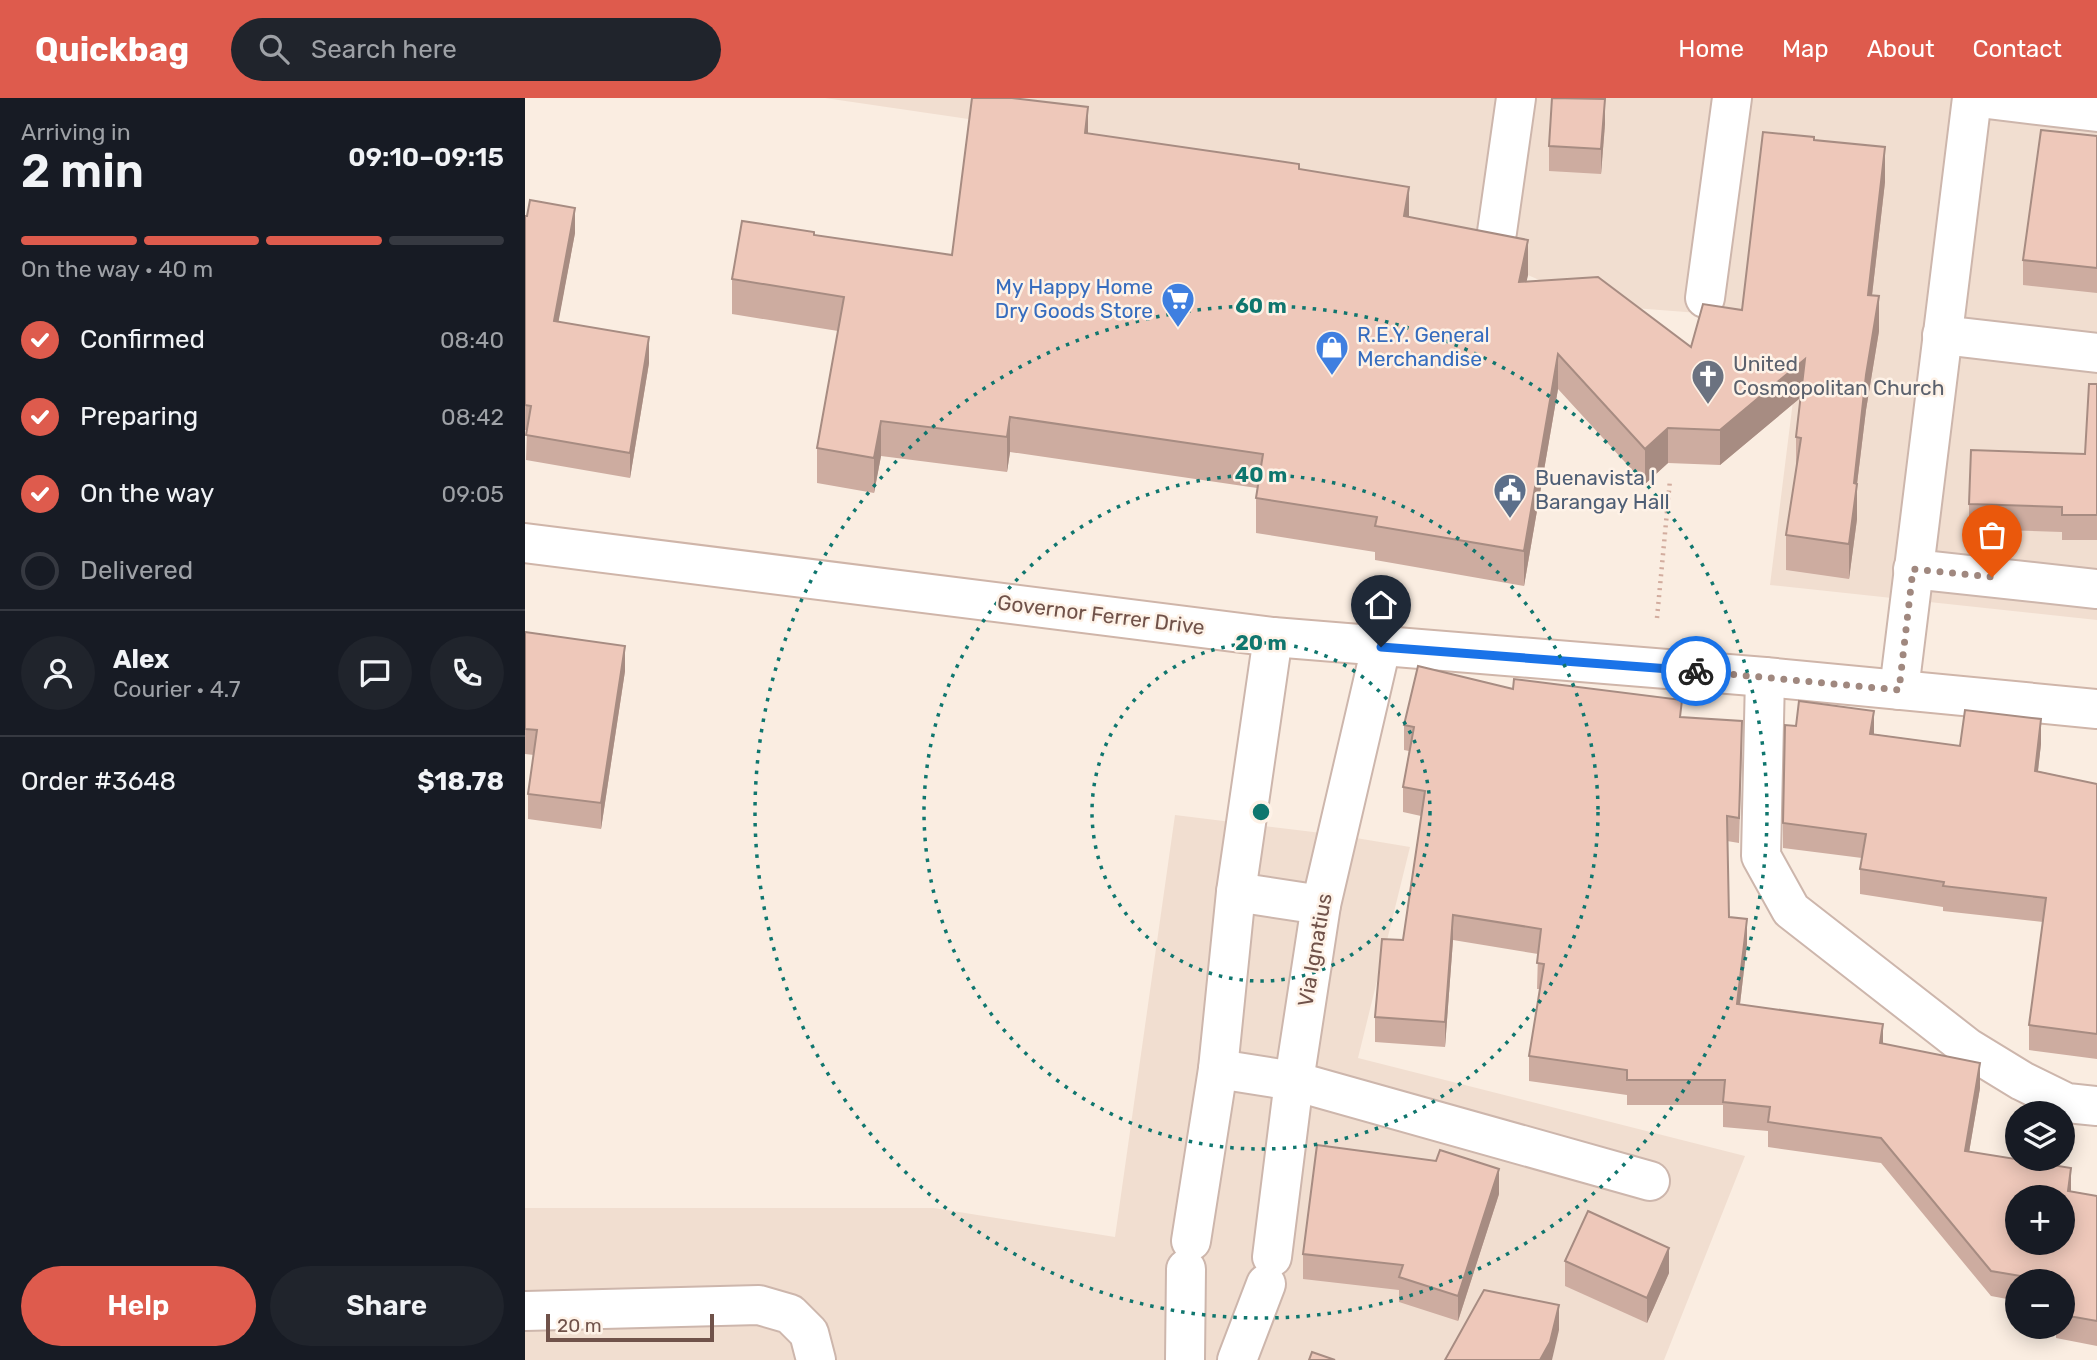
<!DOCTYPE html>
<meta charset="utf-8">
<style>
body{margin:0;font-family:Rubik,sans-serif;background:#20242c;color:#f1f3f6;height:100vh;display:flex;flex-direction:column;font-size:26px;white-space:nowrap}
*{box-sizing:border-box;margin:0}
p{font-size:23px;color:#9ea1a6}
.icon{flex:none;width:38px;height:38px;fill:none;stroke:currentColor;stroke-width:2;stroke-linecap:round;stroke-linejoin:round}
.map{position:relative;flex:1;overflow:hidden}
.sheet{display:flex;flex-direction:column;background:#171b24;width:525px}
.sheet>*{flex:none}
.tools{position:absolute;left:1480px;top:1003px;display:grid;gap:14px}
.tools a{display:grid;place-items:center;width:70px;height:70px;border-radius:50%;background:#171b24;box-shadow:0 4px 18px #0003;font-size:35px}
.scale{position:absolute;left:21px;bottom:18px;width:168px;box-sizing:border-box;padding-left:7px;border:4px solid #70524a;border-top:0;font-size:19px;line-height:24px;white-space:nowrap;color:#70524a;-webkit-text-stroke:5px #fef2e7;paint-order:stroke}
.pin{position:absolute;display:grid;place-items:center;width:60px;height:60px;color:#fff;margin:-72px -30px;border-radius:50% 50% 50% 0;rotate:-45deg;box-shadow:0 0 7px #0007}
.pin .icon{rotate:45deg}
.courier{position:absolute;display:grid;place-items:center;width:70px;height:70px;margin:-35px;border:5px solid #1a73e8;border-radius:50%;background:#fff;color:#222;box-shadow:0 2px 9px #0007}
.summary em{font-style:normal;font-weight:600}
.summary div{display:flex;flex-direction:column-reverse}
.summary{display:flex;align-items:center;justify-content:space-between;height:119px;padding:0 21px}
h1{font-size:46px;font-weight:600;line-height:52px}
.bar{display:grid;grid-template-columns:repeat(4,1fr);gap:10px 7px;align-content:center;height:84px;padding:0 21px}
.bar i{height:9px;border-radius:5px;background:#363941}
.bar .selected{background:#de5b4d}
.bar p{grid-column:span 4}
.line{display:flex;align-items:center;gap:18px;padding:0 21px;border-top:2px solid #363941}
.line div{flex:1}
.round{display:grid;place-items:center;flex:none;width:74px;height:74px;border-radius:37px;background:#20242c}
ol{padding:0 21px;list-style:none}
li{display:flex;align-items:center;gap:21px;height:77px}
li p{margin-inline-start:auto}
li .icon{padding:7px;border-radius:50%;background:#de5b4d;color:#fff;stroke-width:4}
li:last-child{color:#9ea1a6}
li i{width:38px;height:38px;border:4px solid #363941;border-radius:50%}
.primary-button{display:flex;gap:14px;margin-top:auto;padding:14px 21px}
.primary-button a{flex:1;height:80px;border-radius:42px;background:#de5b4d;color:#fff;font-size:28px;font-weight:600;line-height:80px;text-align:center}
.primary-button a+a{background:#20242c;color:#f1f3f6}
header{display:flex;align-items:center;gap:42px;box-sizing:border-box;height:98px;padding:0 35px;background:#de5b4d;color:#fff}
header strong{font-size:33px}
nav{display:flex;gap:38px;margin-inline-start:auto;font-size:24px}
.search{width:490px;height:63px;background:#20242c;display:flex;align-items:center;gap:18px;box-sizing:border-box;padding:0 24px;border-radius:38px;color:#9ea1a6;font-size:26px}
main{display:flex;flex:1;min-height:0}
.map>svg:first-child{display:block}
.residential{fill:#f1ded0}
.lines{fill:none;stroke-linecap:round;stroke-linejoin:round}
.minor-casing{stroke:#cdb6ac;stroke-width:42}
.secondary-casing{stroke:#cfb5a9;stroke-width:42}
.path{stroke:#d2ac9e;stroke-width:4.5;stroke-dasharray:2 5;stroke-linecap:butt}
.minor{stroke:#fff;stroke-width:38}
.secondary{stroke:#fff;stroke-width:38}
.wall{fill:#cdaca0}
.shaded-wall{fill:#a78c82}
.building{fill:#eec8ba;stroke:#a78c82;stroke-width:2;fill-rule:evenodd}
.done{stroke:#a0887f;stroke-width:7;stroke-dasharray:0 12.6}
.route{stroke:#1a73e8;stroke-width:9}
.ring{fill:none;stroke:#0f766e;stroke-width:3.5;stroke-dasharray:3.5 7}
.labels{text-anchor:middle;stroke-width:5;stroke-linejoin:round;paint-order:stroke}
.shop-label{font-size:21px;fill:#366cbe;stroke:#fef2e7;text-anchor:end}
.worship-label{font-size:21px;fill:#5b616d;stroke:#fef2e7;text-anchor:start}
.service-label{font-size:21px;fill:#4e5e75;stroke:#fef2e7;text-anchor:start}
.street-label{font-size:21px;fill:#70524a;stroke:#fef2e7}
.centre{fill:#0f766e;stroke:#fef2e7;stroke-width:3.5}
.ring-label{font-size:21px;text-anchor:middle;font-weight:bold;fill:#0f766e;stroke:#fef2e7;stroke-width:5;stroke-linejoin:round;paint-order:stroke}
</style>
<header>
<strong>Quickbag</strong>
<div class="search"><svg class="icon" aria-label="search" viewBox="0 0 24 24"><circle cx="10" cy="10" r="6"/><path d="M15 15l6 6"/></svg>Search here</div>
<nav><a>Home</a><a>Map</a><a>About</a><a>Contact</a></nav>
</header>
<main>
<section class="sheet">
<div class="summary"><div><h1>2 min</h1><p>Arriving in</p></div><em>09:10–09:15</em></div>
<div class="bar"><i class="selected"></i><i class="selected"></i><i class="selected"></i><i></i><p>On the way · 40 m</p></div>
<ol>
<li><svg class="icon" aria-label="check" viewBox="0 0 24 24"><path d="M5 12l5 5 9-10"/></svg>Confirmed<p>08:40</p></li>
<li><svg class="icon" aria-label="check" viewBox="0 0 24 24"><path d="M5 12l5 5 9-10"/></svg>Preparing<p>08:42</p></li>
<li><svg class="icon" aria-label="check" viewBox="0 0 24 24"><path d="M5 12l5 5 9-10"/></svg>On the way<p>09:05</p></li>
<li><i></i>Delivered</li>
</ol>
<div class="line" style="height:126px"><a class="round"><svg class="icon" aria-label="person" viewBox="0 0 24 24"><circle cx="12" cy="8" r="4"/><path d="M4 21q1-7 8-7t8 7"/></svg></a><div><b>Alex</b><p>Courier · 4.7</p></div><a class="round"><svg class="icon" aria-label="chat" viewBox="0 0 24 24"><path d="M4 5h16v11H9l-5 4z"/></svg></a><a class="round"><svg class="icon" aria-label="phone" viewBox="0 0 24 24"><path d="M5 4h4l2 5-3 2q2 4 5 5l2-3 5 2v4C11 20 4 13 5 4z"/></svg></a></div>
<div class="line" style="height:91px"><div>Order #3648</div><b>$18.78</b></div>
<div class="primary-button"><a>Help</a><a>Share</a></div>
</section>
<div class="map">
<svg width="1572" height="1262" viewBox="0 0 1572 1262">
<rect width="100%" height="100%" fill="#faede1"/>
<g class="residential">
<path d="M300,0h1272v522l-327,-35 33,-264 -208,-16 -186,-83 -215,-70z"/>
<path d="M650,717l163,20 72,12 -52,211 387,98 -81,204h-1139v-152h409l181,29z"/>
</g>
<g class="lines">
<defs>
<g id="minor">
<path d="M1454,0l118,14"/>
<path d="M972,134l19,-134"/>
<path d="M1180,200l27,-200"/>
<path d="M1417,237l155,18"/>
<path d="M1388,471l184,20"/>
<path d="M1240,579l-4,179 30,54 177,138 54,33 45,22 30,3"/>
<path d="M1374,592l73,-592"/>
<path d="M711,794l85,13"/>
<path d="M693,971l76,12 356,100"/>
<path d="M666,1143l27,-172 18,-177 37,-255"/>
<path d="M747,1159l22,-176 27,-176 60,-258"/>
<path d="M0,1213l234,-6 31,9 19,19 7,27"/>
<path d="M660,1262l1,-91"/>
<path d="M712,1262l29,-76"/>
</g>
<path id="secondary" d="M0,445l748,94 492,40 332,32"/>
</defs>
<use href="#minor" class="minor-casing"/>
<use href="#secondary" class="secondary-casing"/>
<path class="path" d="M1132,520l13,-138"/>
<use href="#minor" class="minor"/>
<use href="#secondary" class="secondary"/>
</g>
<g class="wall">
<path d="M1080,26l-4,50 -52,-3v-25z"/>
<path d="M563,35l211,36 110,48 119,58 -2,6 165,66 51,-37 72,-170 71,42 -13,113 7,36 -13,79 -9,74v35l-8,60 -63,-9v-35l10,-63v-35l4,-39 -80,67 -52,-2 -23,21 -87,-95 -34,197 -149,-26v-8l-119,-19v-35l1,-10 -247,-36 -3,20 -126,-16 -7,37 -57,-10v-35l21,-117 -106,-17v-35l220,-24z"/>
<path d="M1572,38v157l-74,-8v-25z"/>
<path d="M0,118l50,17 -17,89 91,41 -19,115 -104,-18 1,-30h-2z"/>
<path d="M1572,286v156h-35v-8l-93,-3v-25l116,-50z"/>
<path d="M0,534l100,39 -24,158 -73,-10v-25l6,-39 -9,-1z"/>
<path d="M988,591l169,28 60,29 -3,97 -12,-2 2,76 18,27 -7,60 143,39 97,45 -11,64 102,39 26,5v150l-41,-8v-12h7v-45h-45v20l-27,-5 -110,-133 -113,-16v-16l-45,-4v-22h-96v-10l-98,-14v-25l11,-67h-3l1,-35 -85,-14 -8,107 -70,-5v-25l28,-77 18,-124 -18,-4v-25l6,-36 -5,-1v-25z"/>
<path d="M1271,628l78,8 86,12 81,-2 -3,27 59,13v275l-68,-9v-25l14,-103 -100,-11v-4l-83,-13v-25l2,-11 -79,-10v-25z"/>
<path d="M974,1096l-41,127 -59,-19v-12l-96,-11v-25z"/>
<path d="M1040,1163l104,12 -22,50 -82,-37z"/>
</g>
<g class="shaded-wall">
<path d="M1080,1v25l-4,50v-25z"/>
<path d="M563,9v35l-3,-9z"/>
<path d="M1360,49v35l-17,148v-35z"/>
<path d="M884,89v35l-5,-6z"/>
<path d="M50,110v25l-21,113v-25z"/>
<path d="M1003,142v35l-9,42v-35z"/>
<path d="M1354,198v35l-13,79 -9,74v35l-8,60v-35l5,-61 12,-108z"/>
<path d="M124,239v26l-19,115v-25z"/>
<path d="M1033,256v35l-34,197v-35z"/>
<path d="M1280,261v35l-85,71v-35z"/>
<path d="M485,319v35l-3,20v-35z"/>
<path d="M356,323v35l-7,37v-35z"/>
<path d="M1143,330v35l-23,21v-35z"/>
<path d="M100,548v25l-24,158v-26z"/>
<path d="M1349,613v25l-4,-2z"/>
<path d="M1516,621v25l-6,52v-25z"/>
<path d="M928,817v25l-8,107v-25z"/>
<path d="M1222,821v25l-10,85v-25z"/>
<path d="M1358,926v25l-3,-6z"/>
<path d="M1455,965v25l-15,88v-25z"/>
<path d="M1546,1070v25l-3,-2z"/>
<path d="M974,1071v25l-41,127v-25z"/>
<path d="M1144,1150v25l-22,50v-25z"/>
<path d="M1034,1207v25l-7,30h-12z"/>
</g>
<g class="building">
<path d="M447,0h40l76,9 -3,26 214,31v5l110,18 -5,29 124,24 -9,42 79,-5 93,70 12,-43 39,6 21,-178 51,5v3l71,7 -17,148 11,1 -13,79 -12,108 3,1 -8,60 -63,-9 15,-97 -5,-1 9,-78 -85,71 -52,-2 -23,21 -87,-95 -34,197 -149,-25 2,-9 -121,-19 7,-44 -253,-37 -3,20 -126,-16 -7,37 -57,-10 27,-151 -112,-18 10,-58 72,11v3l138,20z"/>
<path d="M1027,0l53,1 -4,50 -52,-3z"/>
<path d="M1516,32l56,6v132l-74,-8z"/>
<path d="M5,102l45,8 -21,113 95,16 -19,116 -104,-18 5,-29 -6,-1v-189h2z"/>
<path d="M1564,286h8v131h-35v-8l-93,-3 2,-54 114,4z"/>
<path d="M0,534l100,14 -24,157 -73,-9 9,-64 -12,-1z"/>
<path d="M893,568l95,23 1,-10 168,21 -2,17 62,4 -3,97 -12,-2 2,101 18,2 -10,85 146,20 -3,19 100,20 -15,88 106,17 -3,23 29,5v125l-34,-6v-34h-13l-59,-10 -110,-133 -113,-16 2,-15 -47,-5 2,-22h-98v-10l-98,-14 15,-92 -7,-1 4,-34 -88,-14 -8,107 -70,-5 7,-78 21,1 22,-149 -22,-4 11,-60 -10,-2zM1493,1099h45v45h-45z"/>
<path d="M1274,603l75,10 -4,23 90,12 5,-36 76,9 -6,52 62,13v250l-68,-9 17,-127 -103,-12 1,-4 -84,-13 6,-35 -83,-11 2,-98 11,1z"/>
<path d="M792,1047l119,16 4,-11 59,19 -41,127 -59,-19 4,-12 -100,-11z"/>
<path d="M1063,1113l81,37 -22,50 -82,-37z"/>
<path d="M959,1192l75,15 -9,37 -10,18h-95z"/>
<path d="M787,1254l23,8h-26z"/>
</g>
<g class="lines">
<path class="done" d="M1171,573l203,19 14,-121 79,8"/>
<path class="route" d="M856,549l315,24"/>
</g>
<g class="ring">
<circle cx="736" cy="714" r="169"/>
<circle cx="736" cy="714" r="337"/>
<circle cx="736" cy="714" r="506"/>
</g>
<defs>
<symbol id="supermarket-pin" viewBox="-11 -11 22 30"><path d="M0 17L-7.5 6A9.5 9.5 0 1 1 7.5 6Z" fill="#3f7fe0" stroke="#fef2e7"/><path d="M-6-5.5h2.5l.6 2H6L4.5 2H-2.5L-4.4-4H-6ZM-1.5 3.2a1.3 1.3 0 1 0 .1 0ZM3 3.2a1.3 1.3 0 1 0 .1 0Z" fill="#fff"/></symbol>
<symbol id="shop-pin" viewBox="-11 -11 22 30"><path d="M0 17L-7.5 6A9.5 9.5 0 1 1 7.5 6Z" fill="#3f7fe0" stroke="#fef2e7"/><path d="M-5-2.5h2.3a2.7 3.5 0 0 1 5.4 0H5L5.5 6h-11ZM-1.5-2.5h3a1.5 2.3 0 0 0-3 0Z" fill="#fff"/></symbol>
<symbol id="church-pin" viewBox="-11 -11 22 30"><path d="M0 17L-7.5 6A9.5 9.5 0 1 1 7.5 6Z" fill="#6b7280" stroke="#fef2e7"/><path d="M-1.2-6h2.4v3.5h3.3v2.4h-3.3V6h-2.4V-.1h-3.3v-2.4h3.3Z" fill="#fff"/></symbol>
<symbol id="civic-pin" viewBox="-11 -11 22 30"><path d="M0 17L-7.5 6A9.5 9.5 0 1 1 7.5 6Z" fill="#5c6f8a" stroke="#fef2e7"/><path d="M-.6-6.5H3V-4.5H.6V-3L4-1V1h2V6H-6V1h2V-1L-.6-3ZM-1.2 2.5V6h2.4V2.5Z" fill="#fff"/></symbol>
</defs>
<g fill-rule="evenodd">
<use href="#supermarket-pin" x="634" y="182" width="38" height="52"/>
<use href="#shop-pin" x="788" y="230" width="38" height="52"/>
<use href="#church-pin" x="1164" y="259" width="38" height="52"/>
<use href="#civic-pin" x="966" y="373" width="38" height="52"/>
</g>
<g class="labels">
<g class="shop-label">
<text x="628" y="196">My Happy Home<tspan x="628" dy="24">Dry Goods Store</tspan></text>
<text x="832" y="244" text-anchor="start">R.E.Y. General<tspan x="832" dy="24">Merchandise</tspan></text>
</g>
<g class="worship-label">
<text x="1208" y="273">United<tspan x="1208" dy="24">Cosmopolitan Church</tspan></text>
</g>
<g class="service-label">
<text x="1010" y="387">Buenavista I<tspan x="1010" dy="24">Barangay Hall</tspan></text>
</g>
<g class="street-label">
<text transform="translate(576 517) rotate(7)" y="7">Governor Ferrer Drive</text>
<text transform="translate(790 852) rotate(-80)" y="7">Via Ignatius</text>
</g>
</g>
<circle cx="736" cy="714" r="10" class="centre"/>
<g class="ring-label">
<text x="736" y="215">60 m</text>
<text x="736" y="384">40 m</text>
<text x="736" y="552">20 m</text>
</g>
</svg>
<div class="tools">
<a><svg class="icon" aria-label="layers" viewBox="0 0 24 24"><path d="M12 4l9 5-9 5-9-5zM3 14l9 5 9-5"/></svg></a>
<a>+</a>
<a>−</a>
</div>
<div class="scale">20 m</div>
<div class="pin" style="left:1467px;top:479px;background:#ea580c"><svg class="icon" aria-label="bag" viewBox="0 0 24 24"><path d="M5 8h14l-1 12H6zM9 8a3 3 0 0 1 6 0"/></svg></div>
<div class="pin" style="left:856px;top:549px;background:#1f2937"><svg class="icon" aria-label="home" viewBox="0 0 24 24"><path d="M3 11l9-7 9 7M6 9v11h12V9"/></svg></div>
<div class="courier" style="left:1171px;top:573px"><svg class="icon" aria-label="bike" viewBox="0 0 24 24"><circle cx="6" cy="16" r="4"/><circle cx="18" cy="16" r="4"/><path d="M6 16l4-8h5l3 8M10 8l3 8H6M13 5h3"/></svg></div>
</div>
</main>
